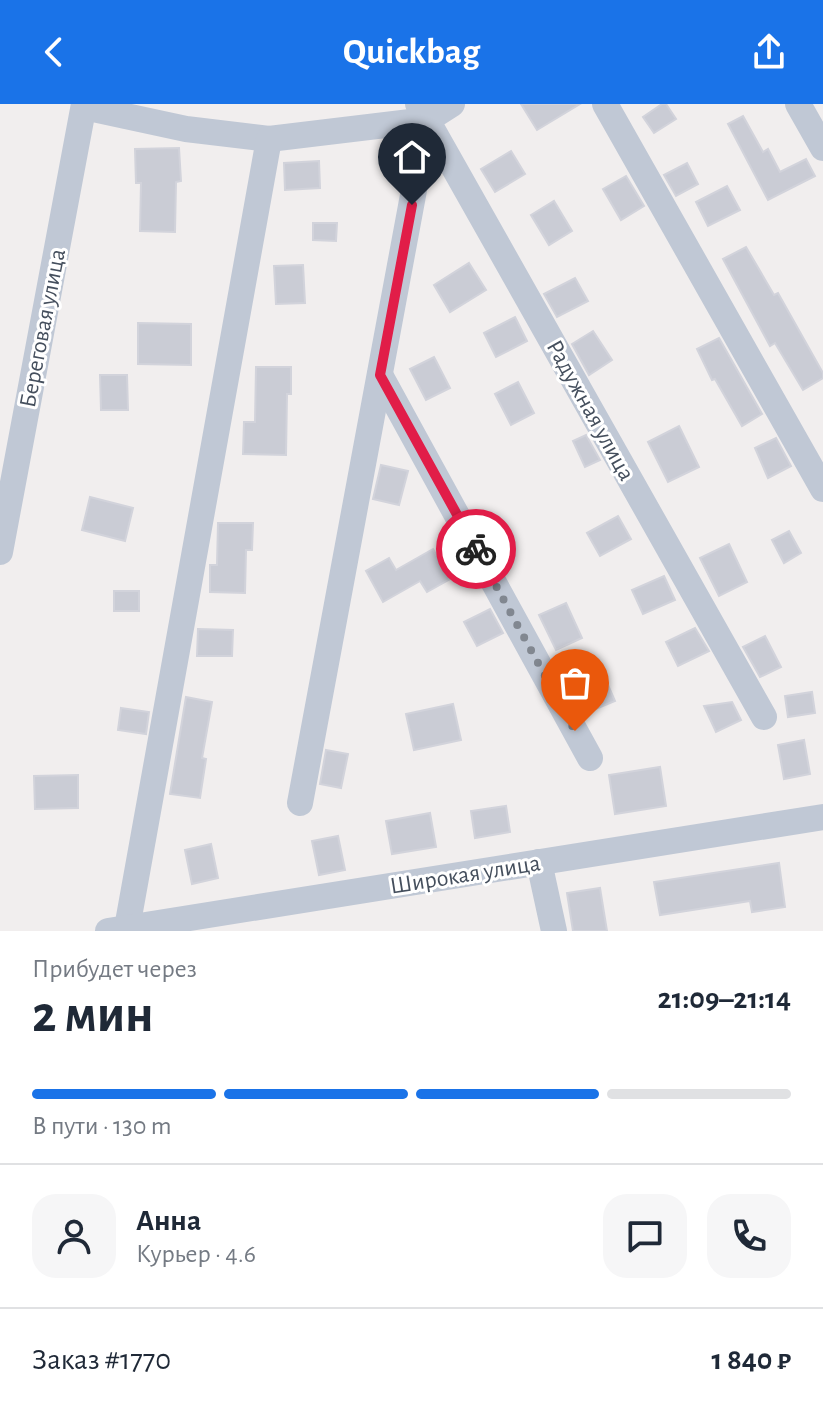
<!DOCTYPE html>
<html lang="ru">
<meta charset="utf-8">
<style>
body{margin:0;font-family:"Alegreya Sans",sans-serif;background:#f6f6f7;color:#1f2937;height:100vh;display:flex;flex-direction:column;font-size:30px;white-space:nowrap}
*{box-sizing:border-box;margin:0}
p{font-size:26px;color:#747a83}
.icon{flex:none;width:44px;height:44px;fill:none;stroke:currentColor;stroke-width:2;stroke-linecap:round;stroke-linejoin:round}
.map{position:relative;height:827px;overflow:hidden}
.side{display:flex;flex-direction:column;background:#fff;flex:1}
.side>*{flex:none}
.pin{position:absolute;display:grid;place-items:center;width:68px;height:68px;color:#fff;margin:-82px -34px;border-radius:50% 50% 50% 0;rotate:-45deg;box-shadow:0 0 8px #0007}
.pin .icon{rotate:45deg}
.courier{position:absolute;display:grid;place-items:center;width:80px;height:80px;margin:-40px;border:6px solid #e11d48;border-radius:50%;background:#fff;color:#222;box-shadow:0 2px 10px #0007}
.head em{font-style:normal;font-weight:600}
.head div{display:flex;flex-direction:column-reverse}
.head{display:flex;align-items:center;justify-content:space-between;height:136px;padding:0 32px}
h1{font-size:52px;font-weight:600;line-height:60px}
.bar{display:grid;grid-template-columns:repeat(4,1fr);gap:12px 8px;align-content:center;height:96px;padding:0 32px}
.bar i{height:10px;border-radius:6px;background:#e0e1e3}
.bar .current{background:#1a73e8}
.bar p{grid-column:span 4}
.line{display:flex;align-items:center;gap:20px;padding:0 32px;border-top:2px solid #e0e1e3}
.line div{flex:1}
.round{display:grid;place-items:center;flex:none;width:84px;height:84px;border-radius:24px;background:#f6f6f7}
header{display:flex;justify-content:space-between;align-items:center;height:104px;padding:0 32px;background:#1a73e8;color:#fff;font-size:36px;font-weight:600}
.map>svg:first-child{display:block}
.building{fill:#caccd5;stroke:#d2d3db;stroke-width:2}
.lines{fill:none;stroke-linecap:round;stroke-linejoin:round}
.minor{stroke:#c0c8d5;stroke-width:26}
.done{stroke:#818790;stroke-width:8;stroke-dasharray:0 14.4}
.route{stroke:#e11d48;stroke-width:10}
.labels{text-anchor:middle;stroke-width:6;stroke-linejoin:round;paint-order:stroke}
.street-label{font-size:24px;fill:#454f5d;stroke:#fff}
</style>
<header><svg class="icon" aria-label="back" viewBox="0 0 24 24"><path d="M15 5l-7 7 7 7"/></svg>Quickbag<svg class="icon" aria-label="share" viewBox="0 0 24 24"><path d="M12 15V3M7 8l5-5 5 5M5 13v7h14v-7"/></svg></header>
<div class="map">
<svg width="823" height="827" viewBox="0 0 823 827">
<rect width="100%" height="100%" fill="#f1eeee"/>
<g class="building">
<path d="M521,0h59l-43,26z"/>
<path d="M662,0h4l10,15 -22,14 -11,-16z"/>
<path d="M743,12l20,36 5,-3 12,23 26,-13 9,17 -47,24 -40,-76z"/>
<path d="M179,44l2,33 -5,1 -1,50 -35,-1 1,-48h-5l-1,-34z"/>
<path d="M511,47l14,23 -30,18 -14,-23z"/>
<path d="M319,57l1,27 -35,2 -1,-27z"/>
<path d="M687,59l11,21 -22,12 -12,-21z"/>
<path d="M626,72l18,30 -23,14 -18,-31z"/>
<path d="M727,82l13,24 -32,16 -12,-24z"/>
<path d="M554,97l18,30 -23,14 -18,-30z"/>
<path d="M313,119h24l-1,18 -23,-1z"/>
<path d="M746,143l28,48 4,-2 45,80v5l-20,12 -28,-47 -5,3 -47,-87z"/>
<path d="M469,159l17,27 -36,22 -16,-27z"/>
<path d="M303,161l2,38 -29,1 -2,-38z"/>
<path d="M575,174l13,23 -31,16 -13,-23z"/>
<path d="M515,213l12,24 -31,16 -12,-24z"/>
<path d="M138,219l53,1v41l-53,-1z"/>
<path d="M593,227l19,29 -23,15 -17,-31z"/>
<path d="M719,234l43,76 -20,12 -27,-47 -3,1 -15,-31z"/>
<path d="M434,253l16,31 -24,12 -16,-31z"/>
<path d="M256,263h35v27h-4l-1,61 -43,-1 1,-32h11z"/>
<path d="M100,271h27l1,35h-27z"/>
<path d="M518,278l16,31 -23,12 -16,-31z"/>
<path d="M679,322l20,41 -31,15 -20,-40z"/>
<path d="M586,331l14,25 -15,7 -12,-26z"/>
<path d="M776,334l15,28 -23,12 -13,-30z"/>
<path d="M381,361l27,6 -9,34 -26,-6z"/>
<path d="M90,393l43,11 -8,33 -43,-11z"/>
<path d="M618,412l13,23 -31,17 -13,-23z"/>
<path d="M218,419h35l-1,27h-6l-1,43 -35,-1v-27h7z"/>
<path d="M789,427l12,22 -17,10 -12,-23z"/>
<path d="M729,440l18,38 -28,14 -19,-38z"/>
<path d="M433,445l17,30 -23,13 -7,-11 -37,21 -17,-31 23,-13 7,12z"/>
<path d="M664,472l11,24 -32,14 -11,-24z"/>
<rect x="114" y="487" width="25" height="20"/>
<path d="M566,499l16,35 -26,12 -17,-35z"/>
<path d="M490,505l13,24 -26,13 -13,-24z"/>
<path d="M695,524l14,23 -31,15 -12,-24z"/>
<path d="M198,525l35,1 -1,26h-35z"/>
<path d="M765,532l16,31 -21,10 -17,-30z"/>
<path d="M601,565l14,32 -24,10 -15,-32z"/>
<path d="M812,588l3,21 -27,4 -3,-21z"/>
<path d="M186,593l26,5 -10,56 4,1 -6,39 -30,-4z"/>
<path d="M732,598l9,18 -25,12 -12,-26z"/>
<path d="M453,600l8,36 -47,10 -8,-36z"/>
<path d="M121,604l28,4 -3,22 -28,-4z"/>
<path d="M804,636l6,34 -26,5 -6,-34z"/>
<path d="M326,646l22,4 -7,34 -21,-4z"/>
<path d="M660,663l6,39 -51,8 -6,-39z"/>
<path d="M78,671v33l-43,1 -1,-33z"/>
<path d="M506,702l4,26 -35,6 -4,-27z"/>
<path d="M430,709l6,34 -44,7 -6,-33z"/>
<path d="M338,732l7,34 -26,5 -7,-34z"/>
<path d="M211,740l7,34 -26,6 -7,-34z"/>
<path d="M779,759l6,44 -33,5 -2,-11 -90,14 -6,-33z"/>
<path d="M600,784l7,43h-34l-6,-38z"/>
</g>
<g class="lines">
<g class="minor">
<path d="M418,0l346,613"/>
<path d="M605,0l218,385"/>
<path d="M798,0l25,44"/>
<path d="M84,3l102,22 83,10 158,-19 25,-16"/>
<path d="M380,271l210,383"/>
<path d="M0,448l84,-448"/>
<path d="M300,699l127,-683"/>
<path d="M539,758l15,69"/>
<path d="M127,824l142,-789"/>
<path d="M108,827l715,-114"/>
</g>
</g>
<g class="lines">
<path class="done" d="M476,445l99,182"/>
<path class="route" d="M412,101l-32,170 96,174"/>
</g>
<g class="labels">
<g class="street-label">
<text transform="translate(42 224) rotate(-79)" y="8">Береговая улица</text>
<text transform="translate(591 306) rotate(61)" y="8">Радужная улица</text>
<text transform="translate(465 770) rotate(-9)" y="8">Широкая улица</text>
</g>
</g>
</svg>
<div class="pin" style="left:575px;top:627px;background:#ea580c"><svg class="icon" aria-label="bag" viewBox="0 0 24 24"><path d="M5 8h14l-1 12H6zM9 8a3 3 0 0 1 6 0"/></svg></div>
<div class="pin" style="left:412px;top:101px;background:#1f2937"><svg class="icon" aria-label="home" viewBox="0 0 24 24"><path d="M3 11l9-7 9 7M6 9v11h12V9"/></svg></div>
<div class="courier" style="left:476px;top:445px"><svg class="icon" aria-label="bike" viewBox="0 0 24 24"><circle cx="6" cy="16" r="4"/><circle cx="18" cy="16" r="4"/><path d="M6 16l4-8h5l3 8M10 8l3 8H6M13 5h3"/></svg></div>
</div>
<section class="side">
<div class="head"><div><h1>2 мин</h1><p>Прибудет через</p></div><em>21:09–21:14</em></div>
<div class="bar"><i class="current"></i><i class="current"></i><i class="current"></i><i></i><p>В пути · 130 m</p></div>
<div class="line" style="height:144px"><a class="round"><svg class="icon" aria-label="person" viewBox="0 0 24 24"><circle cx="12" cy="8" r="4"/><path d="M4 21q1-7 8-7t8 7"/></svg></a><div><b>Анна</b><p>Курьер · 4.6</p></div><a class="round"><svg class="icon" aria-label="chat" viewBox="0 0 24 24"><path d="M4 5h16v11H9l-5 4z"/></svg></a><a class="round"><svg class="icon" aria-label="phone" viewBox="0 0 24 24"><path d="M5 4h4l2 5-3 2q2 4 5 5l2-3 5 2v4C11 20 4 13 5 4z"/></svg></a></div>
<div class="line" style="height:104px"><div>Заказ #1770</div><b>1 840 ₽</b></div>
</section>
